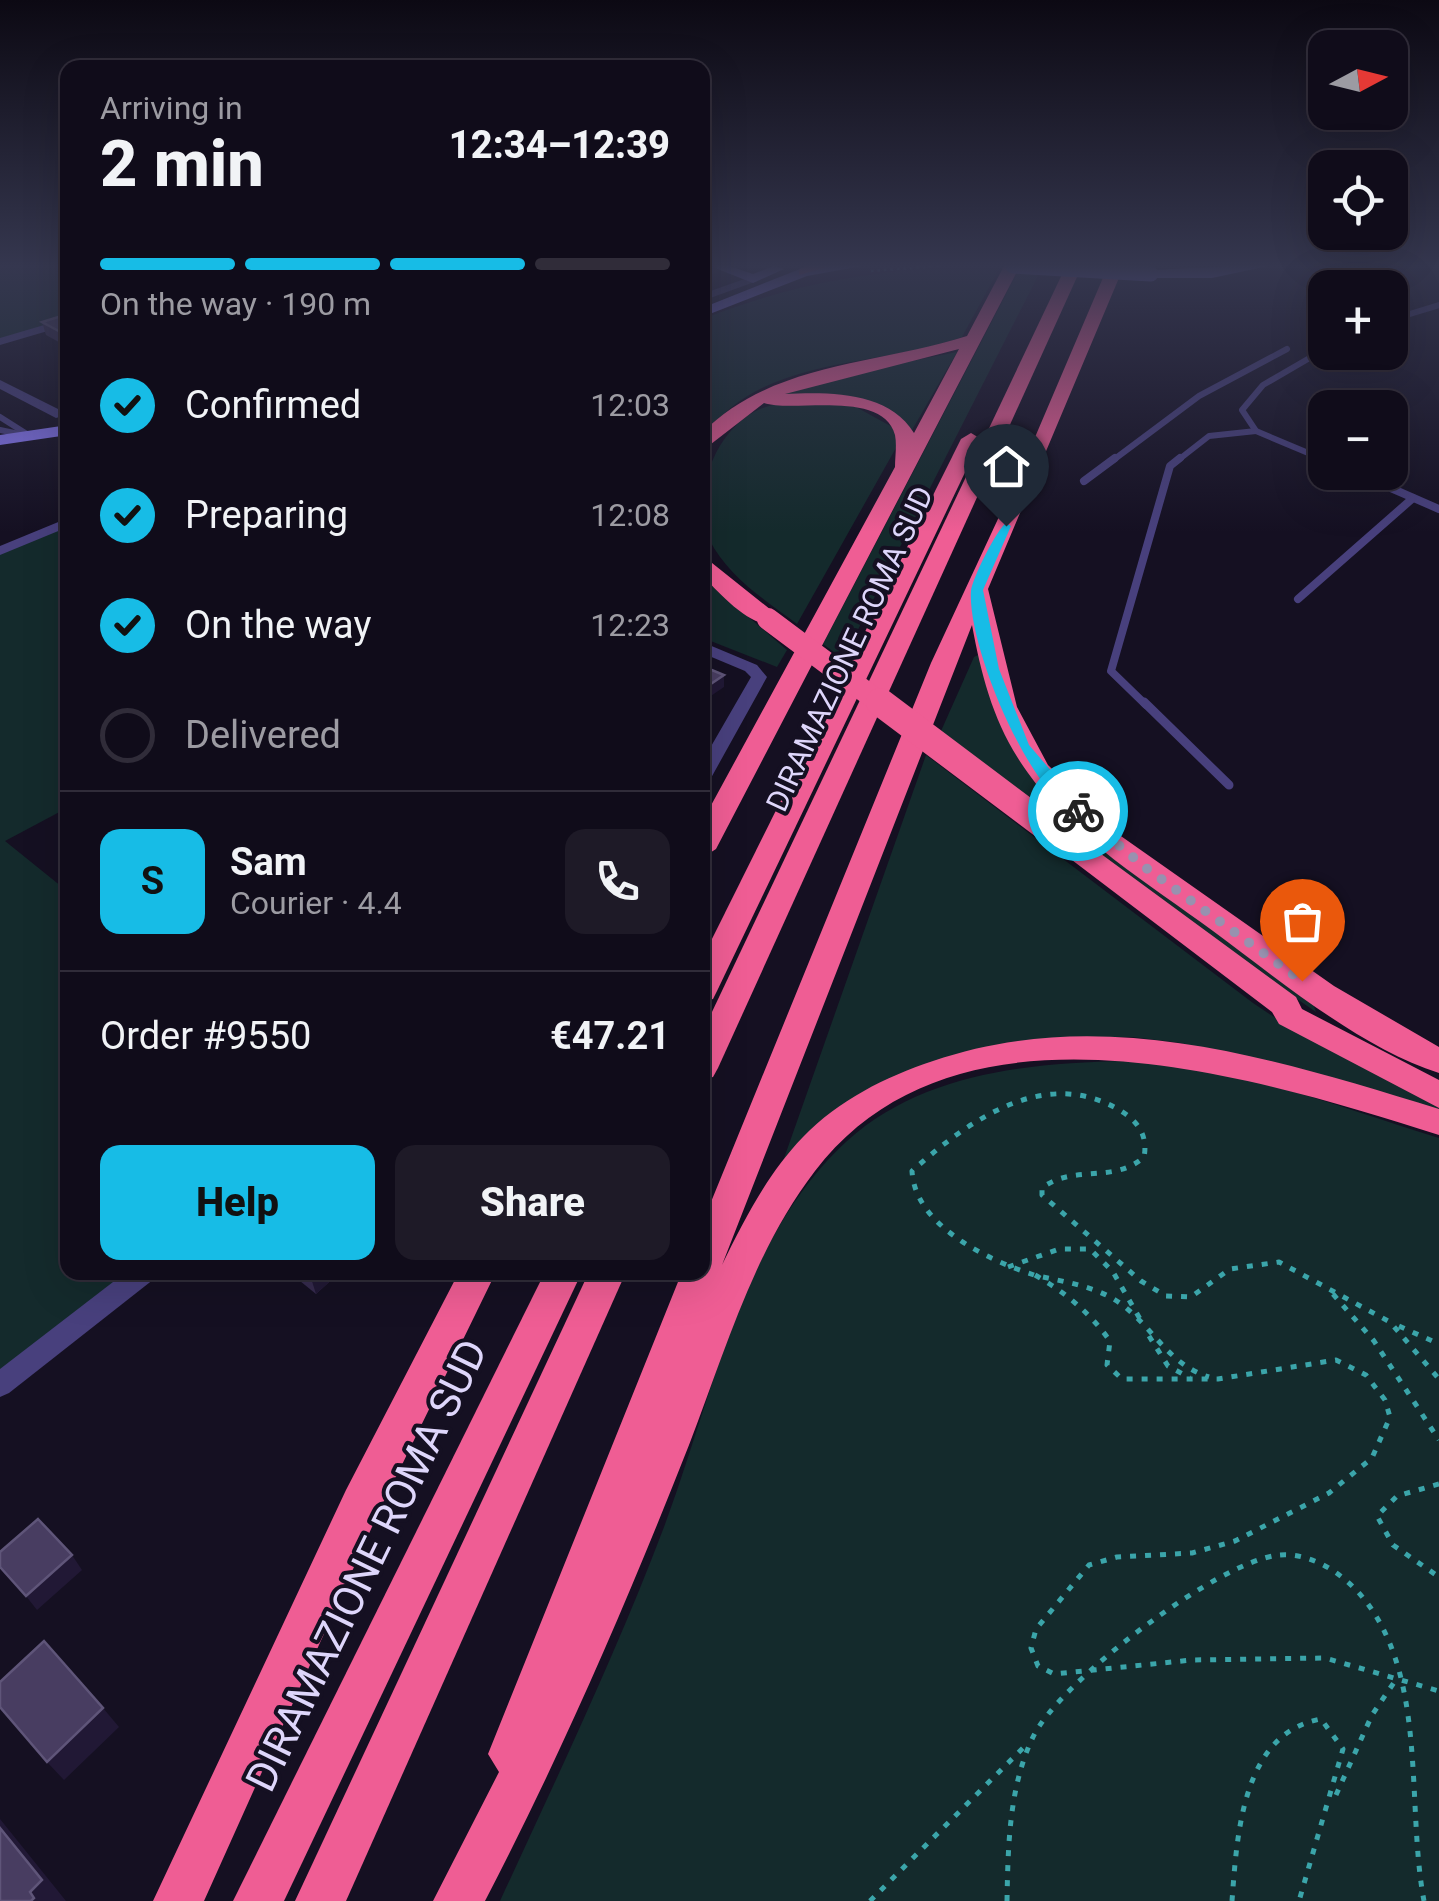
<!DOCTYPE html>
<meta charset="utf-8">
<style>
body{margin:0;font-family:Roboto,sans-serif;background:#1e1a27;color:#f1f3f6;height:100vh;display:flex;flex-direction:column;font-size:38px;white-space:nowrap}
*{box-sizing:border-box;margin:0}
p{font-size:32px;color:#9c9ba2}
.icon{flex:none;width:55px;height:55px;fill:none;stroke:currentColor;stroke-width:2;stroke-linecap:round;stroke-linejoin:round}
.map{position:relative;flex:1;overflow:hidden}
.panel{position:absolute;left:60px;top:60px;width:650px;height:1220px;display:flex;flex-direction:column;background:#100c1a;border-radius:20px;box-shadow:0 10px 40px #0002,0 0 0 2px #302c39}
.panel>*{flex:none}
.needle{width:65px;rotate:83deg}
.controls{position:absolute;left:1308px;top:30px;display:grid;gap:20px}
.controls a{display:grid;place-items:center;width:100px;height:100px;border-radius:20px;background:#100c1a;box-shadow:0 10px 40px #0002,0 0 0 2px #302c39;font-size:50px}
.pin{position:absolute;display:grid;place-items:center;width:85px;height:85px;color:#fff;margin:-102px -42px;border-radius:50% 50% 50% 0;rotate:-45deg;box-shadow:0 0 10px #0007}
.pin .icon{rotate:45deg}
.courier{position:absolute;display:grid;place-items:center;width:100px;height:100px;margin:-50px;border:8px solid #17bce6;border-radius:50%;background:#fff;color:#222;box-shadow:0 2px 12px #0007}
.headline em{font-style:normal;font-weight:800}
.headline div{display:flex;flex-direction:column-reverse}
.headline{display:flex;align-items:center;justify-content:space-between;height:170px;padding:0 40px}
h1{font-size:65px;font-weight:800;line-height:75px}
.bar{display:grid;grid-template-columns:repeat(4,1fr);gap:15px 10px;align-content:center;height:120px;padding:0 40px}
.bar i{height:12px;border-radius:8px;background:#302c39}
.bar .selected{background:#17bce6}
.bar p{grid-column:span 4}
.line{display:flex;align-items:center;gap:25px;padding:0 40px;border-top:2px solid #302c39}
.line div{flex:1}
.round{display:grid;place-items:center;flex:none;width:105px;height:105px;border-radius:20px;background:#1e1a27}
ol{padding:0 40px;list-style:none}
li{display:flex;align-items:center;gap:30px;height:110px}
li p{margin-inline-start:auto}
li .icon{padding:10px;border-radius:50%;background:#17bce6;color:#111;stroke-width:4}
li:last-child{color:#9c9ba2}
li i{width:55px;height:55px;border:5px solid #302c39;border-radius:50%}
.cta{display:flex;gap:20px;margin-top:auto;padding:20px 40px}
.cta a{flex:1;height:115px;border-radius:20px;background:#17bce6;color:#111;font-size:40px;font-weight:800;line-height:115px;text-align:center}
.cta a+a{background:#1e1a27;color:#f1f3f6}
.map>svg:first-child{display:block}
.green{fill:#142a2c}
.lines{fill:none;stroke-linecap:round;stroke-linejoin:round}
.path-far1{stroke:#3ba5aa;stroke-width:2.5;stroke-dasharray:2.5 4;stroke-linecap:butt}
.path{stroke:#3ba5aa;stroke-width:5;stroke-dasharray:6 9;stroke-linecap:butt}
.lane-far2{stroke:#48407d;stroke-width:6}
.lane-far1{stroke:#48407d;stroke-width:8}
.lane{stroke:#48407d;stroke-width:9}
.street{fill:#48407d;fill-rule:evenodd}
.secondary{fill:#8676f1;fill-rule:evenodd}
.highway{fill:#ef5d94;fill-rule:evenodd}
.secondary-bridge{stroke:#8676f1;stroke-width:15}
.highway-bridge-far1{stroke:#ef5d94;stroke-width:22}
.highway-bridge{stroke:#ef5d94;stroke-width:28}
.wall{fill:#362b4e}
.shaded-wall{fill:#211835}
.building{fill:#483d61;stroke:#5f5579;stroke-width:2.5}
.route{fill:#17bce6}
.done{stroke:#9891af;stroke-width:10;stroke-dasharray:0 18}
.labels{text-anchor:middle;stroke-width:8;stroke-linejoin:round;paint-order:stroke}
.far-street-label{font-size:30px;fill:#ded6fb;stroke:#151022}
.near-street-label{font-size:42px;fill:#ded6fb;stroke:#151022}
</style>
<div class="map">
<svg width="1439" height="1901" viewBox="0 0 1439 1901">
<rect width="100%" height="100%" fill="#151022"/>
<g class="green">
<path d="M0,266h67v54l-67,20z"/>
<path d="M1021,266h22l-200,393 -20,-15z"/>
<path d="M920,269h79l-37,68c-86,32 -203,17 -259,102v-120c72,-29 140,-43 217,-50z"/>
<path d="M957,352l-45,78 -26,-21 -107,-13 15,-8 72,-18z"/>
<path d="M807,401l49,6 40,22 1,17 -100,178c-32,-24 -69,-47 -88,-85 -19,-40 5,-106 45,-127 17,-9 34,-10 53,-11z"/>
<path d="M56,527l12,6 -1,275 -62,33 62,50 1,381 77,1 -145,112v-834z"/>
<path d="M702,577l85,73 -10,17 -74,-29z"/>
<path d="M980,654l43,109 290,241 3,8 -118,-81 -257,-200 33,-74z"/>
<path d="M926,755l327,248 48,32 138,73v9l-258,-74 -49,-6 -77,1 -79,14 -194,112z"/>
<path d="M1125,1061c107,4 212,45 314,77v763h-939c57,-124 116,-247 164,-374 49,-130 77,-289 183,-386 75,-68 182,-78 278,-80z"/>
</g>
<g class="lines">
<path class="path-far1" d="M871,271l68,-5"/>
<g class="path">
<path d="M1008,1267l51,-18h31l23,23 27,47"/>
<path d="M1034,1275c-46,-15 -119,-49 -122,-104 57,-51 134,-106 209,-60 18,11 27,26 23,46 -30,27 -71,7 -102,31v7l99,86 25,15 25,1 39,-28 49,-7 111,60 49,57"/>
<path d="M1035,1275c30,17 55,38 75,66l-3,24 15,14h96l118,-19 30,15 19,25 5,17 -18,41 -43,35 -94,48 -43,12 -75,4 -28,8 -53,64 -5,19 7,18 16,8 138,-14 133,-2 114,33"/>
<path d="M1043,1277c28,6 59,11 82,30 30,24 45,58 84,70"/>
<path d="M1333,1294l41,47 65,99"/>
<path d="M1399,1326l40,18"/>
<path d="M1149,1336l19,30 22,12"/>
<path d="M1439,1484l-42,12 -20,20 16,29 46,32"/>
<path d="M1336,1795l36,-80 25,-37"/>
<path d="M870,1901l159,-159"/>
<path d="M1007,1901c1,-55 2,-114 26,-164 26,-55 185,-176 246,-182 33,-3 66,20 85,44 64,80 42,207 60,302"/>
<path d="M1232,1901c5,-66 10,-168 89,-182l22,30 -44,152"/>
</g>
<g class="lane-far2">
<path d="M1390,320l49,-15"/>
<path d="M1325,349l-62,36 -21,25 14,21 69,29"/>
<path d="M0,417l30,19"/>
<path d="M0,430l19,4"/>
<path d="M1112,461l87,-65 88,-47"/>
<path d="M1177,461l32,-25 47,-5"/>
</g>
<g class="lane-far1">
<path d="M1320,458l5,2"/>
<path d="M1354,472l85,37"/>
<path d="M1084,481l31,-23"/>
<path d="M1298,599l115,-101"/>
<path d="M1146,705l-35,-34 59,-205 10,-8"/>
</g>
<path class="lane" d="M1144,702l85,83"/>
<g class="street">
<path d="M753,276l5,3 -1,2 -55,20v-7z"/>
<path d="M68,318v7l-68,20v-7z"/>
<path d="M0,380l64,32 2,3 -10,3 -56,-29z"/>
<path d="M68,518v9l-68,28v-9z"/>
<path d="M702,642l55,23 10,12 -56,101 -9,5v-21l49,-85 -6,-6 -43,-18z"/>
<path d="M126,1272h31l-3,7 -145,114 -9,4v-28z"/>
</g>
<g class="secondary">
<path d="M710,266h19l24,8 21,-8 10,3 -31,14z"/>
<path d="M822,266h40l-55,10 -105,41v-9l98,-39z"/>
<path d="M1237,266h31l-56,12h-61l-7,-4 7,-4z"/>
<path d="M68,425v10l-68,10v-10z"/>
</g>
<g class="highway">
<path d="M807,266h24l-32,9v-6z"/>
<path d="M1004,266h16l-304,583 -14,9v-36l193,-355c0,-10 2,-22 0,-32 -12,-46 -103,-22 -131,-32l-62,48v-18c70,-71 175,-68 265,-97zM959,349l-45,84c-26,-42 -85,-41 -129,-39z"/>
<path d="M1066,266h16l-364,802 -5,9 -11,3v-47z"/>
<path d="M1108,266h16l-136,323 29,118 31,58 70,69 216,152 105,61v26c-77,-24 -161,-94 -226,-142 -65,-48 -138,-91 -185,-158 -33,-45 -46,-94 -56,-148l-250,640c22,-45 46,-92 81,-128 36,-37 82,-60 130,-76 169,-58 342,-2 506,48v26c-184,-58 -481,-152 -624,36 -62,81 -90,181 -126,274 -61,155 -127,308 -204,456h-52l66,-129 -11,-18 194,-482h20v-48l229,-561 93,-200z"/>
<path d="M971,433l10,6 -264,552 -4,8 -11,3v-43l259,-520z"/>
<path d="M702,555l74,59v10c-24,6 -58,-32 -74,-49z"/>
<path d="M1053,823l10,3 233,171 6,12 137,71v28l-160,-84 -7,-12 -229,-174 -4,-6 4,-6z"/>
<path d="M459,1272h37l-120,246 -172,383h-51l193,-411z"/>
<path d="M545,1272h37l-298,629h-51z"/>
<path d="M589,1272h37l-280,629h-51z"/>
</g>
<path class="secondary-bridge" d="M1013,266l138,8"/>
<path class="highway-bridge-far1" d="M768,619l115,86"/>
<path class="highway-bridge" d="M880,702l173,130"/>
</g>
<g class="wall">
<path d="M68,314v33l-22,-12 -4,-13z"/>
<path d="M289,1272h51l-24,22z"/>
</g>
<g class="shaded-wall">
<path d="M702,266h15v7l-15,5z"/>
<path d="M724,675v12l-22,15v-12z"/>
<path d="M317,1272h23l-24,22 -5,-16z"/>
<path d="M72,1555l10,15 -45,40 -11,-14z"/>
<path d="M103,1708l16,19 -55,53 -17,-18z"/>
<path d="M0,1819l66,82h-35l-1,-9 -30,-64z"/>
</g>
<g class="building">
<path d="M68,314v22l-26,-14z"/>
<path d="M702,666l22,9 -22,15z"/>
<path d="M304,1272h13l-6,6z"/>
<path d="M38,1519l34,36 -46,41 -26,-29v-15z"/>
<path d="M44,1641l59,67 -56,54 -47,-55v-25z"/>
<path d="M0,1828l42,52 -12,12 4,6 -3,3h-31z"/>
</g>
<linearGradient id="sky" x2="0" y2="1"><stop stop-color="#0c0913"/><stop offset="0.5" stop-color="#35374f"/><stop offset="1" stop-color="#35374f" stop-opacity="0"/></linearGradient>
<rect width="1439" height="532" fill="url(#sky)"/>
<path class="route" d="M1006,523l5,3 -28,64 16,79 30,76 54,63 2,3 -7,5c-50,-24 -111,-172 -107,-225 1,-12 26,-62 35,-68z"/>
<g class="lines">
<path class="done" d="M1078,811l68,57 156,113"/>
</g>
<g class="labels">
<g class="far-street-label">
<text transform="translate(850 649) rotate(-65)" y="10">DIRAMAZIONE ROMA SUD</text>
</g>
<g class="near-street-label">
<text transform="translate(366 1565) rotate(-64)" y="15">DIRAMAZIONE ROMA SUD</text>
</g>
</g>
</svg>
<div class="controls">
<a><svg class="needle" viewBox="-14 -14 28 28"><path d="M0-13l5 13h-10z" fill="#e53935"/><path d="M0 13l5-13h-10z" fill="#9c9ba2"/></svg></a>
<a><svg class="icon" aria-label="locate" viewBox="0 0 24 24"><circle cx="12" cy="12" r="6"/><path d="M12 2v4M12 18v4M2 12h4M18 12h4"/></svg></a>
<a>+</a>
<a>−</a>
</div>
<div class="pin" style="left:1302px;top:981px;background:#ea580c"><svg class="icon" aria-label="bag" viewBox="0 0 24 24"><path d="M5 8h14l-1 12H6zM9 8a3 3 0 0 1 6 0"/></svg></div>
<div class="pin" style="left:1006px;top:526px;background:#1f2937"><svg class="icon" aria-label="home" viewBox="0 0 24 24"><path d="M3 11l9-7 9 7M6 9v11h12V9"/></svg></div>
<div class="courier" style="left:1078px;top:811px"><svg class="icon" aria-label="bike" viewBox="0 0 24 24"><circle cx="6" cy="16" r="4"/><circle cx="18" cy="16" r="4"/><path d="M6 16l4-8h5l3 8M10 8l3 8H6M13 5h3"/></svg></div>
<section class="panel">
<div class="headline"><div><h1>2 min</h1><p>Arriving in</p></div><em>12:34–12:39</em></div>
<div class="bar"><i class="selected"></i><i class="selected"></i><i class="selected"></i><i></i><p>On the way · 190 m</p></div>
<ol>
<li><svg class="icon" aria-label="check" viewBox="0 0 24 24"><path d="M5 12l5 5 9-10"/></svg>Confirmed<p>12:03</p></li>
<li><svg class="icon" aria-label="check" viewBox="0 0 24 24"><path d="M5 12l5 5 9-10"/></svg>Preparing<p>12:08</p></li>
<li><svg class="icon" aria-label="check" viewBox="0 0 24 24"><path d="M5 12l5 5 9-10"/></svg>On the way<p>12:23</p></li>
<li><i></i>Delivered</li>
</ol>
<div class="line" style="height:180px"><b class="round" style="background:#17bce6;color:#111">S</b><div><b>Sam</b><p>Courier · 4.4</p></div><a class="round"><svg class="icon" aria-label="phone" viewBox="0 0 24 24"><path d="M5 4h4l2 5-3 2q2 4 5 5l2-3 5 2v4C11 20 4 13 5 4z"/></svg></a></div>
<div class="line" style="height:130px"><div>Order #9550</div><b>€47.21</b></div>
<div class="cta"><a>Help</a><a>Share</a></div>
</section>
</div>
